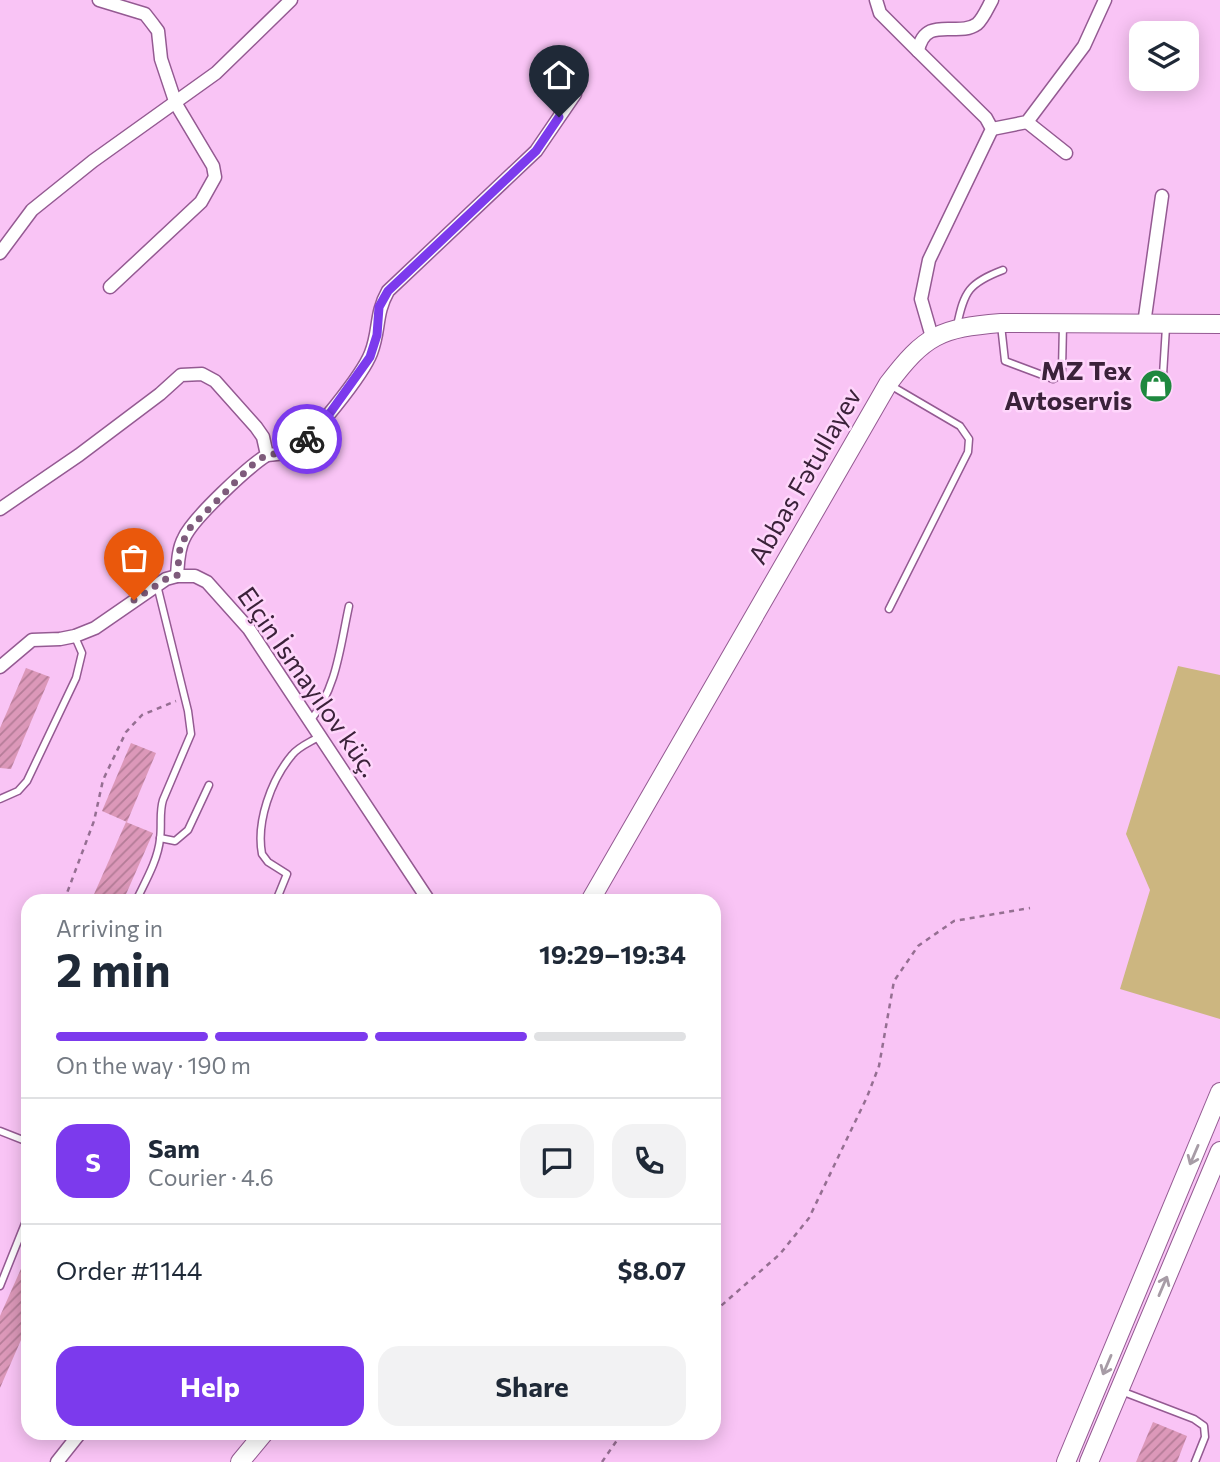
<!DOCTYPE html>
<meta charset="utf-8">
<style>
body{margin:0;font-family:Commissioner,sans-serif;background:#f2f2f3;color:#1f2937;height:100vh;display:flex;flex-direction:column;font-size:26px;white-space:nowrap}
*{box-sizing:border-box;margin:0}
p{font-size:23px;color:#747a83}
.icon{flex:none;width:38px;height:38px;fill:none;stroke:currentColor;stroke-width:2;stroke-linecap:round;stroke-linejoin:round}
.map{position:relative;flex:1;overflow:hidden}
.side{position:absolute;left:21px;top:894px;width:700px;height:546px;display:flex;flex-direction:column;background:#fff;border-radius:21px;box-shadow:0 4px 18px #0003}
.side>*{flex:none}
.fabs{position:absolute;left:1129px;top:21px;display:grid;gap:14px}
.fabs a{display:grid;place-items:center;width:70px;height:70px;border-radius:14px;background:#fff;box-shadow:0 4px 18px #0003;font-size:35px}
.pin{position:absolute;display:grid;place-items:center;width:60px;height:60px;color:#fff;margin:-72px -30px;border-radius:50% 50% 50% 0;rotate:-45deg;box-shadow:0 0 7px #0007}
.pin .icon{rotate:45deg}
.courier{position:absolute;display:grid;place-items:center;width:70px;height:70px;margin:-35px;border:5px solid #7c3aed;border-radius:50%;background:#fff;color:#222;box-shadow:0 2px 9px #0007}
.head em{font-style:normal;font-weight:700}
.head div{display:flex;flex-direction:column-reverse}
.head{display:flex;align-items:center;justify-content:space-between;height:119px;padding:0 35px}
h1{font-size:46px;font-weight:700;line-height:52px}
.bar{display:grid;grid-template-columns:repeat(4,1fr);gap:10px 7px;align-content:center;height:84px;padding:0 35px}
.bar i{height:9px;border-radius:5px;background:#e0e1e3}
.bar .on{background:#7c3aed}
.bar p{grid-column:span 4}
.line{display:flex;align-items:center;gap:18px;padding:0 35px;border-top:2px solid #e0e1e3}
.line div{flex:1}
.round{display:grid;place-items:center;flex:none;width:74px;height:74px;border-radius:21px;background:#f2f2f3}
.button{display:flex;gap:14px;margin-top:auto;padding:14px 35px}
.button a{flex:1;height:80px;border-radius:21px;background:#7c3aed;color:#fff;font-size:28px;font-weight:700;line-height:80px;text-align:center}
.button a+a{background:#f2f2f3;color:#1f2937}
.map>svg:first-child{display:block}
.green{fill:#ccb680}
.building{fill:url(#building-hatch)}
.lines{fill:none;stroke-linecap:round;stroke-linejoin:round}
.service-casing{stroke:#945a92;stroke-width:9}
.minor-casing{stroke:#945a92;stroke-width:15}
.secondary-casing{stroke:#945a92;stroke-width:20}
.path{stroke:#956f92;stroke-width:2.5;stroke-dasharray:5 5;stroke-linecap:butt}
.service{stroke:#fff;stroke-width:6}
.minor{stroke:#fff;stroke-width:12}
.secondary{stroke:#fff;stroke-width:18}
.oneway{stroke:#a79ca6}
.done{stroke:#7e5b7b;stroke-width:7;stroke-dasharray:0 12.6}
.route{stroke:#7c3aed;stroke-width:9}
.labels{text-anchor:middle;stroke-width:5;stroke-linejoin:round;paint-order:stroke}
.poi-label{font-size:26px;font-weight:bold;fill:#3b223a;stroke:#fed6fb;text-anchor:end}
.street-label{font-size:26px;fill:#3b223a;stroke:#fed6fb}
</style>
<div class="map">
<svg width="1220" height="1462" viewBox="0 0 1220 1462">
<defs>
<pattern id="building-hatch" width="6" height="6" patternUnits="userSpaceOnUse" patternTransform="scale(1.75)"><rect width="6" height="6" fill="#dc98b9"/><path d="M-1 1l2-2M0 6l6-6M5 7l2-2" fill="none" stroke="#b47c97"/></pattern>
</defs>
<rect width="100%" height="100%" fill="#f9c4f5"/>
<path class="green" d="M1178,666l42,9v344l-100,-30 30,-99 -24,-56z"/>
<g class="building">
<path d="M26,668l24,9 -39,92 -11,-1v-40z"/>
<path d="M131,743l25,10 -29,69 -25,-11z"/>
<path d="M126,822l27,11 -30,68h-32z"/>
<path d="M28,1253v71l-28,64v-72z"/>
<path d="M1153,1422l34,14 -10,26h-41z"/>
</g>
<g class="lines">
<defs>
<g id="service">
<path d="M1001,325l4,36 48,18 7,-4 2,-5 1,-45"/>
<path d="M957,326c7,-35 12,-43 46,-56"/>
<path d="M1162,391l4,-64"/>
<path d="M889,609l79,-157 1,-13 -9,-13 -70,-41"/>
<path d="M310,721c27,-33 30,-74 39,-115"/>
<path d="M0,799l18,-8 9,-10 49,-103 6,-25 -7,-16"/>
<path d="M160,838l15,3 13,-11 21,-45"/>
<path d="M136,901c9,-19 22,-41 24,-62 2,-14 -1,-26 3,-39l28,-66 -3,-23 -31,-126"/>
<path d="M276,901l11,-27 -19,-12 -6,-8c-6,-32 9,-74 30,-99 7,-9 19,-13 28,-19"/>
<path d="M0,1131l28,11"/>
<path d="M0,1286l28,-70"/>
<path d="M1121,1391l73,28 10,7 1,11 -10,25"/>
</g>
<g id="minor">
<path d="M99,0l46,14 7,9 6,8 3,28 15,45 37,62 2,11 -14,25 -91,85"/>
<path d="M876,0l4,13 38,38"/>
<path d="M1027,122l39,31"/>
<path d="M992,129l35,-7 57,-76 21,-46"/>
<path d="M0,253l32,-43 61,-49 123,-88 75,-73"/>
<path d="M1144,324l18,-128"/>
<path d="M932,337l-11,-38 8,-39 63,-131 -6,-11 -68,-67c7,-37 40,-13 59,-27 6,-5 11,-17 15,-24"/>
<path d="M267,455c9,-1 18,-1 26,-5 19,-11 70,-76 78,-97 9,-23 4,-39 17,-62l148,-140 39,-57"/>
<path d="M0,509l79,-54 81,-61 21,-19 21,-1 13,7 41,46 7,10 4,18c-19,12 -74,63 -83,83 -6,11 -6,25 -7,38"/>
<path d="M0,667l32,-27 28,-1 15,-3 20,-8 71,-49 11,-3h18l12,6 42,47 180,272"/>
<path d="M57,1462l23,-29"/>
</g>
<g id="secondary">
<path d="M590,901l298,-517c37,-49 52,-56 113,-61l219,1"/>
<path d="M240,1462l24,-29"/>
<path d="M1066,1462l154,-370"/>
<path d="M1089,1462l131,-311"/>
</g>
</defs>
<use href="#service" class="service-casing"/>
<use href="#minor" class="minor-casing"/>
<use href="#secondary" class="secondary-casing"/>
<g class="path">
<path d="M64,901l30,-80 9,-41 23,-48 16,-17 34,-14"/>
<path d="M714,1312l66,-58 29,-36 58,-121 12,-31 15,-85 24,-35 36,-25 76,-13"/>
<path d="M602,1462l20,-29"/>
</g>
<use href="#service" class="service"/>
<use href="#minor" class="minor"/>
<use href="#secondary" class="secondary"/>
</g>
<defs><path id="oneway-shaft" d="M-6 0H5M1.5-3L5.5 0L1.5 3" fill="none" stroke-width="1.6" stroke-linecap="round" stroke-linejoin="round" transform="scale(1.75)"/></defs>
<g class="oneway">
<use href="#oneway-shaft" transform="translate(1194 1155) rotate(113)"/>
<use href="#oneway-shaft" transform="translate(1163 1286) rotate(-67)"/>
<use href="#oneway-shaft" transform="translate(1107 1365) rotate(113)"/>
</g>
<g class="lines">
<path class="done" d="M134,600l32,-21 11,-3 3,-28 9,-19 62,-63 16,-12h15l10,-3 15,-12"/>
<path class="route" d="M307,439l18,-19 45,-63 7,-22 2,-28 9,-16 148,-140 23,-34"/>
</g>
<defs>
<symbol id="shop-disc" viewBox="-11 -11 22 22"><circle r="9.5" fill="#1e883e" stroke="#fed6fb"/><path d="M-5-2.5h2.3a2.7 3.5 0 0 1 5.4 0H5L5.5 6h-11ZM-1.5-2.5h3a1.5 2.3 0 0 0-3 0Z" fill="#fff"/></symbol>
</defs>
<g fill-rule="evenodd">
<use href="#shop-disc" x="1137" y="367" width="38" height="38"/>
</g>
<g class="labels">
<g class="poi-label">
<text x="1132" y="380">MZ Tex<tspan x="1132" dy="30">Avtoservis</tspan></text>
</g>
<g class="street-label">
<text transform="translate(805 476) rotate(-60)" y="9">Abbas Fətullayev</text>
<text transform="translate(308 682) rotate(55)" y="9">Elçin İsmayılov küç.</text>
</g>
</g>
</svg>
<div class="fabs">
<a><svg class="icon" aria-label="layers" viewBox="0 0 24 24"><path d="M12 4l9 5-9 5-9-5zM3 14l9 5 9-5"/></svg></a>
</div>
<div class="pin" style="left:134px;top:600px;background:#ea580c"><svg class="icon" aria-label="bag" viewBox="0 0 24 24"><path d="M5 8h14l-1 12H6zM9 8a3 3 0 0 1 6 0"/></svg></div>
<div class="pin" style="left:559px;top:117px;background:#1f2937"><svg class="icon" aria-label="home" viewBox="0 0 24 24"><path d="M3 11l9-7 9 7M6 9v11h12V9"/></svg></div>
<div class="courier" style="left:307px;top:439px"><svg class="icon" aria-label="bike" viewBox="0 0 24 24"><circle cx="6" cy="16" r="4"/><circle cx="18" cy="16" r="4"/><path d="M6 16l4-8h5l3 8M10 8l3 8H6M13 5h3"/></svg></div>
<section class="side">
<div class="head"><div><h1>2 min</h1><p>Arriving in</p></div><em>19:29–19:34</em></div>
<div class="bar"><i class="on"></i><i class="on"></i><i class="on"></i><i></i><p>On the way · 190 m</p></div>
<div class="line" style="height:126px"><b class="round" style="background:#7c3aed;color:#fff">S</b><div><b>Sam</b><p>Courier · 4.6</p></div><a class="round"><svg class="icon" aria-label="chat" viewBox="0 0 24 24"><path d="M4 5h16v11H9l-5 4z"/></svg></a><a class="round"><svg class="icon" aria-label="phone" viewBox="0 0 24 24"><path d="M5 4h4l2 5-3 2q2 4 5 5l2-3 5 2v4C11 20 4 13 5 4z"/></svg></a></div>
<div class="line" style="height:91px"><div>Order #1144</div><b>$8.07</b></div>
<div class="button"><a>Help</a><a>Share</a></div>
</section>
</div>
